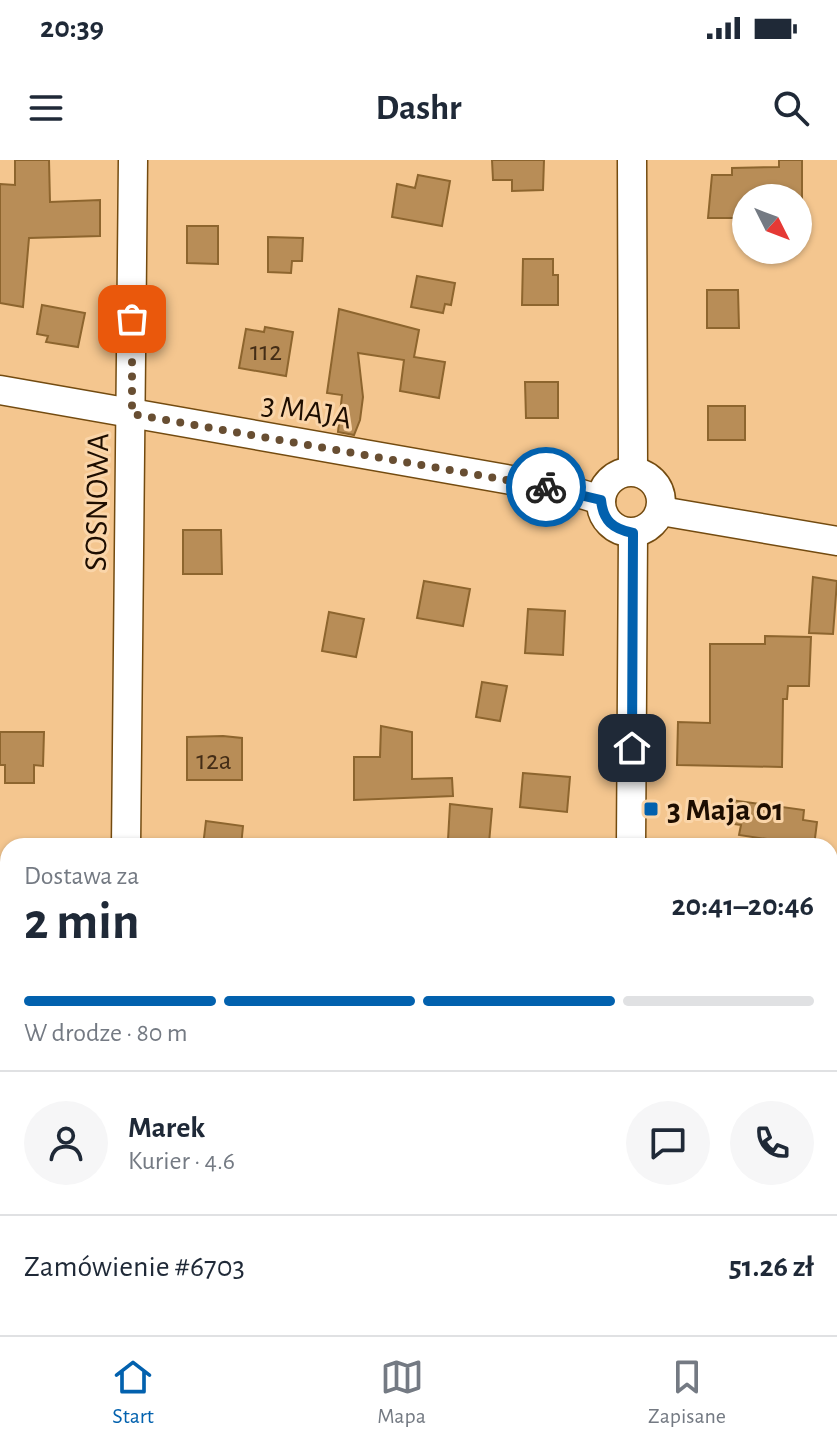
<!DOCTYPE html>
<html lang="pl">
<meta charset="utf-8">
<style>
body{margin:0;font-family:"Alegreya Sans",sans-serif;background:#f6f6f7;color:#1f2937;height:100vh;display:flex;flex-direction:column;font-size:30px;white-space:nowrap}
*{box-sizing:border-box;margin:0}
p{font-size:26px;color:#747a83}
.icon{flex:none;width:44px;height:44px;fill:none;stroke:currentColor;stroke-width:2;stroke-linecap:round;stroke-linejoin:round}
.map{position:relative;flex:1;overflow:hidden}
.side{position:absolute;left:0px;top:678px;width:838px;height:498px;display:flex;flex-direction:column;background:#fff;border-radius:24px 24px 0 0;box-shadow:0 2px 6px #0004}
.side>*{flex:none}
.needle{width:52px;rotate:132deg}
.tools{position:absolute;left:732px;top:24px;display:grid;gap:16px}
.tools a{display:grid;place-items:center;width:80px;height:80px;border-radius:50%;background:#fff;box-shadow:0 2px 6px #0004;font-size:40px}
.pin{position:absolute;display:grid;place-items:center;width:68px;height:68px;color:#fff;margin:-34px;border-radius:16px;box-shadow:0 4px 12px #0006}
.courier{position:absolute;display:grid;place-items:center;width:80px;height:80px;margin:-40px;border:6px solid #0261ae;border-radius:50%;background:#fff;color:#222;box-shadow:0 2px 10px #0007}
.headline em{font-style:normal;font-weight:700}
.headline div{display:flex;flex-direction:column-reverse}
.headline{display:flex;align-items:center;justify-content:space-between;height:136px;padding:0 24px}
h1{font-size:52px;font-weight:700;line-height:60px}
.bar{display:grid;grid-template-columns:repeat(4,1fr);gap:12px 8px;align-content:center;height:96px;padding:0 24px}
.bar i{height:10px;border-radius:6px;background:#e0e1e3}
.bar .current{background:#0261ae}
.bar p{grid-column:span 4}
.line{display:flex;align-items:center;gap:20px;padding:0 24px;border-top:2px solid #e0e1e3}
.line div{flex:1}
.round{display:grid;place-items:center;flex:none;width:84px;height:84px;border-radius:42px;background:#f6f6f7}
.status{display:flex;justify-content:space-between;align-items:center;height:56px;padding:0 40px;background:#fff;direction:ltr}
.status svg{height:22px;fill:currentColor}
header{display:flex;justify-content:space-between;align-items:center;height:104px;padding:0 24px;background:#fff;font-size:36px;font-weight:700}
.tabs{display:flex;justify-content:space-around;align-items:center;height:112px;border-top:2px solid #e0e1e3;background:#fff;font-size:22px;color:#747a83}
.tabs a{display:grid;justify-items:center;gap:4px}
.tabs .current{color:#0261ae}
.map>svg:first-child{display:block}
.building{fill:#b88d57;stroke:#8d652e;stroke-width:2}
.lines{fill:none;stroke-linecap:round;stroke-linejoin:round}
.minor-casing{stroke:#734b10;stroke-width:31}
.minor{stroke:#fff;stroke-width:28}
.done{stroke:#684e32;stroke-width:8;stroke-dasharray:0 14.4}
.route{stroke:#0261ae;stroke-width:10}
.poi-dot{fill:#0261ae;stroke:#fad5a9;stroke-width:3}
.labels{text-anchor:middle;stroke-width:6;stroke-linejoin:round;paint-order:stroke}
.number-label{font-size:28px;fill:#442d16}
.street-label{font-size:32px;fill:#1d0d00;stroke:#fad5a9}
.poi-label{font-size:32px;font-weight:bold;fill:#1d0d00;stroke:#fad5a9;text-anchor:start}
</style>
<div class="status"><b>20:39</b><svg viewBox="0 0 49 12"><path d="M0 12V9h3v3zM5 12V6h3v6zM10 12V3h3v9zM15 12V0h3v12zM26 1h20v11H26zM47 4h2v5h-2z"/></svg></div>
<header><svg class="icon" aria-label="menu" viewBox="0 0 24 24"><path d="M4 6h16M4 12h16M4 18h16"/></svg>Dashr<svg class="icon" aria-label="search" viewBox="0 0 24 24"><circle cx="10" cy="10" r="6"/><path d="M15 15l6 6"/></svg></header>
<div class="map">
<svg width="837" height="1175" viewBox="0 0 837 1175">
<rect width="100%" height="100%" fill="#f4c68f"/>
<g class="building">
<path d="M15,0h34l1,42 50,-2v36l-71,2 -6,69 -23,-4v-119l15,1z"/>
<path d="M492,0h52l-1,30 -31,1v-11h-19z"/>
<path d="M779,0h23v38h-56v20h-38l4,-43h20v-7l47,-1z"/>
<path d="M418,15l32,6 -8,45 -50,-9 5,-33 18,4z"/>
<path d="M187,66h31v38l-31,-1z"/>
<path d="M268,77l35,1 -1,23h-10l-1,12 -23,-1z"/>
<path d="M523,99h30v16h5v30h-36z"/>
<path d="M417,116l38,7 -4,22 -6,-1 -2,9 -32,-6z"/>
<path d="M707,130h31l1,38h-32z"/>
<path d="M42,145l43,8 -7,34 -32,-5 2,-6 -11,-2z"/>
<path d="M339,149l80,21 -5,27 31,5 -6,36 -39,-7 4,-31 -46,-7 5,44 -3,23 -6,15 -16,-3 4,-37 -15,-2z"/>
<path d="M265,167l28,5 -7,44 -47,-8 7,-39 18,3z"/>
<path d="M525,222h33v36h-32z"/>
<rect x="708" y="246" width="37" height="34"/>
<path d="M183,370h38l1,44h-39z"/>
<path d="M813,417l24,4 -4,53 -24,-1z"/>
<path d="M424,421l46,8 -7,37 -46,-8z"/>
<path d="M528,449l37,2 -2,44 -38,-2z"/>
<path d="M329,452l35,7 -8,38 -34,-6z"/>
<path d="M765,476l46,1 -2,49h-21l-1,13h-4l-1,68 -105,-2 1,-43 32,1v-79h55z"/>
<path d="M482,522l25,4 -7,35 -24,-4z"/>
<path d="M381,566l31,6v47l40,-1 1,18 -99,4v-43h26z"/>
<path d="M0,572h44l-1,34 -9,-1v18h-29v-18h-5z"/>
<path d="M223,576l19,2v42h-55v-43z"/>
<path d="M523,613l47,4 -3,35 -47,-5z"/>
<path d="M730,640l74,10 -1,10 14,2 -3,24 -75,-11 2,-10 -14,-2z"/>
<path d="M450,644l42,5 -3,34 -31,3v-5l-10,-1z"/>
<path d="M206,661l37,5 -2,20h-38z"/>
</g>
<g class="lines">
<defs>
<g id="minor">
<path d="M632,0l1,311"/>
<path d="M0,230l568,100 33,10"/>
<circle cx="631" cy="342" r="30"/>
<path d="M661,351l176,30"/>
<path d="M126,686l7,-686"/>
<path d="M631,686l2,-313"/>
<path d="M122,1175v-7"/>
<path d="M629,1175v-7"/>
</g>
</defs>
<use href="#minor" class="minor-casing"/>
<use href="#minor" class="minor"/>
</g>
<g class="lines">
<path class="done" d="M132,159v95l414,73"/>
<path class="route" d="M546,327l55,13c2,21 12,29 32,33l-1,215"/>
</g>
<rect class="poi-dot" x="643" y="641" width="16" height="16" rx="4"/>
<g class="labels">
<g class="number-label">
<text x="266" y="200">112</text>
<text x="214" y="609">12a</text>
</g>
<g class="street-label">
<text transform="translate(307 250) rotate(10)" y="11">3 MAJA</text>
<text transform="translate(96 342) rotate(-89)" y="11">SOSNOWA</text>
</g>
<g class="poi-label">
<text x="667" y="660">3 Maja 01</text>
</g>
</g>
</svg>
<div class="tools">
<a><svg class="needle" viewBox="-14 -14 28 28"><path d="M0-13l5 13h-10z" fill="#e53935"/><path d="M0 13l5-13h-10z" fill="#747a83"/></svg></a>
</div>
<div class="pin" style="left:132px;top:159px;background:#ea580c"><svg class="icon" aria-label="bag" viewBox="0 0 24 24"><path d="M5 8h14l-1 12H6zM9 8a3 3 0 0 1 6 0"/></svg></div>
<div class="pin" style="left:632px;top:588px;background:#1f2937"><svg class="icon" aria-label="home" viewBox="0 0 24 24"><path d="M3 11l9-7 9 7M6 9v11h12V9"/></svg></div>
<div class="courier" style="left:546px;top:327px"><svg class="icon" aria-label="bike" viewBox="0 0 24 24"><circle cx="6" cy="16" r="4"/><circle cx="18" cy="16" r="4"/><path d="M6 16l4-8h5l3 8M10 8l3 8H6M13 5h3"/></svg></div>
<section class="side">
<div class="headline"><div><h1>2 min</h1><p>Dostawa za</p></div><em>20:41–20:46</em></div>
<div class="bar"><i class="current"></i><i class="current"></i><i class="current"></i><i></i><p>W drodze · 80 m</p></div>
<div class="line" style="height:144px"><a class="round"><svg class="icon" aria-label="person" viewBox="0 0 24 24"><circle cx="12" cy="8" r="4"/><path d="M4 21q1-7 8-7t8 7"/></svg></a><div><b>Marek</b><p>Kurier · 4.6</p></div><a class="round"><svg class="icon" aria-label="chat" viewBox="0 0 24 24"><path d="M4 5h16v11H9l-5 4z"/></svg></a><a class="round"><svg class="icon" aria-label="phone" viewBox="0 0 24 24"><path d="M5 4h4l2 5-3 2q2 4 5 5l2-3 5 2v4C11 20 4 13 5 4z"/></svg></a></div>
<div class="line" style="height:104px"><div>Zamówienie #6703</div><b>51.26 zł</b></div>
</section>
</div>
<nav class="tabs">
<a class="current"><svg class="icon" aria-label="home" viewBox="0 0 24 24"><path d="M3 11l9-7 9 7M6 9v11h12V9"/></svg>Start</a>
<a><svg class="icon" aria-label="map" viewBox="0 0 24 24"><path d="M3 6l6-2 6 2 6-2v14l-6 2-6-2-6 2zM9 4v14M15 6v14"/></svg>Mapa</a>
<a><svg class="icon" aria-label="saved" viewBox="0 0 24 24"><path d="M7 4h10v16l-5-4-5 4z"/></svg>Zapisane</a>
</nav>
